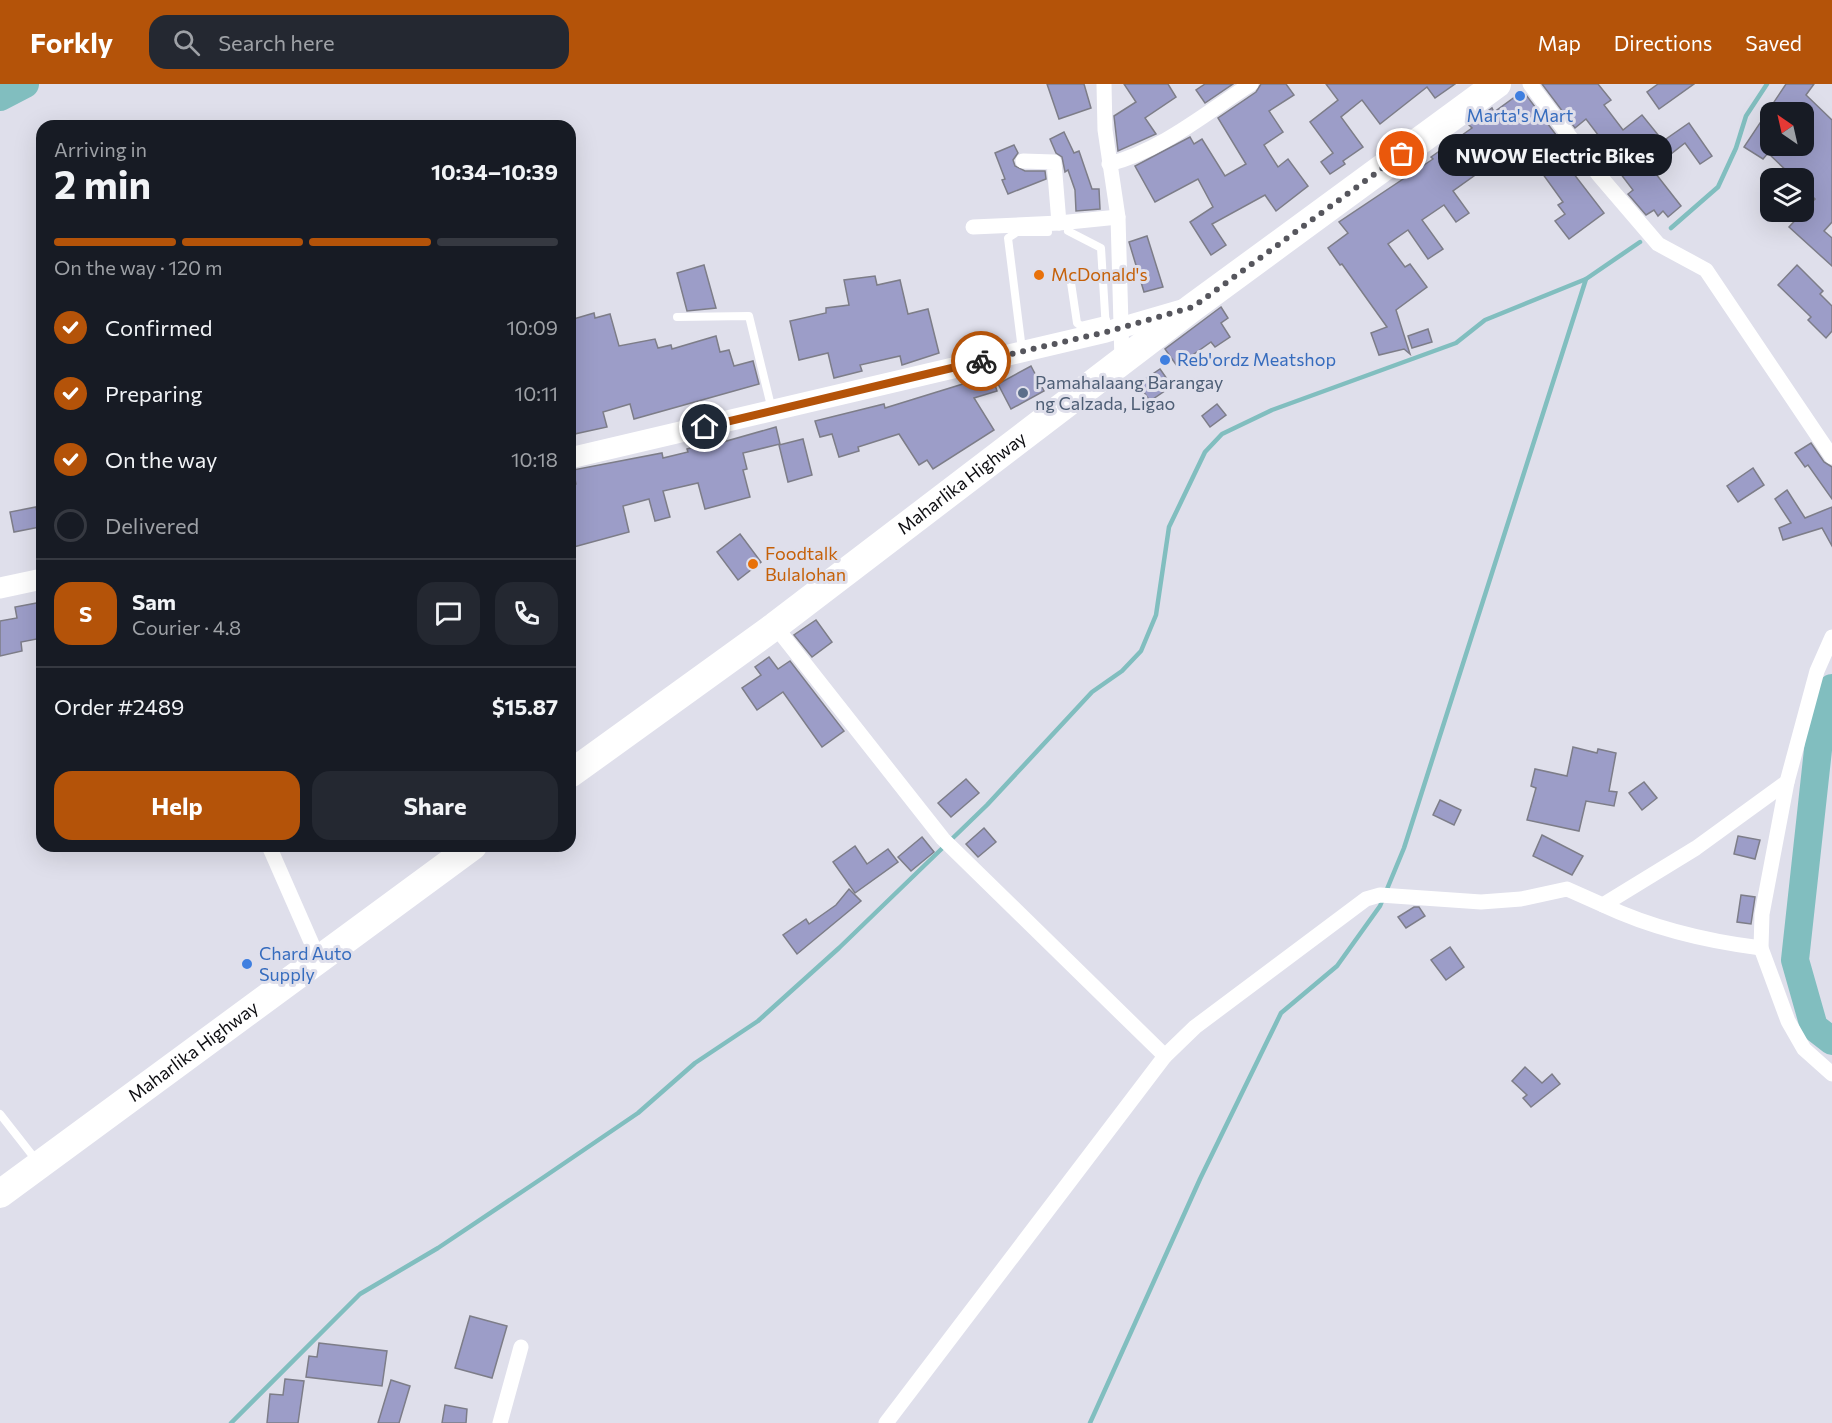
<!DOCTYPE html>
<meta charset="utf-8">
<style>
body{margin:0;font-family:Commissioner,sans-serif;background:#242831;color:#f1f3f6;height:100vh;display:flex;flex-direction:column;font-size:22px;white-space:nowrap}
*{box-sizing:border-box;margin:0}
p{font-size:20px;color:#9ea1a6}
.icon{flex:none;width:33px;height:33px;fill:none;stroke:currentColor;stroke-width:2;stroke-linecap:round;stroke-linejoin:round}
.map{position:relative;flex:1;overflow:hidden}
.panel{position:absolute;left:36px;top:36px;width:540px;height:732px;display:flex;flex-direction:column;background:#171b24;border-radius:18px;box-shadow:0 6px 24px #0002}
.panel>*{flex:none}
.needle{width:39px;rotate:326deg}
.controls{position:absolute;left:1760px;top:18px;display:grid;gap:12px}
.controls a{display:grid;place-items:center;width:54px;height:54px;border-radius:12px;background:#171b24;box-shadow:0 6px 24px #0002;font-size:30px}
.pin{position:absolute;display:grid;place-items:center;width:51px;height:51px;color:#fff;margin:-26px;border:3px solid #fff;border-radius:50%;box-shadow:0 2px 6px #0007}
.courier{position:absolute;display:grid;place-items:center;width:60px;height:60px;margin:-30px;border:4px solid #b45309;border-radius:50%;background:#fff;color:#222;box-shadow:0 2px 8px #0007}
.bubble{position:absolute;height:42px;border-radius:18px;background:#171b24;box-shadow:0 6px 24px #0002;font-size:20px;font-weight:700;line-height:42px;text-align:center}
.summary em{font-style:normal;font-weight:700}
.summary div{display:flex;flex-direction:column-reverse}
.summary{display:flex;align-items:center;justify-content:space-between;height:102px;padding:0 18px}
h1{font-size:39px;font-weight:700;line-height:45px}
.bar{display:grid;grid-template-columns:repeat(4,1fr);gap:9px 6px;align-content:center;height:72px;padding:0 18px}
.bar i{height:8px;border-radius:4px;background:#363941}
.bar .current{background:#b45309}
.bar p{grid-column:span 4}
.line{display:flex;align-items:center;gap:15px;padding:0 18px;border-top:2px solid #363941}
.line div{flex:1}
.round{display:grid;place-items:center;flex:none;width:63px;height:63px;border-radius:18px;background:#242831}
ol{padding:0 18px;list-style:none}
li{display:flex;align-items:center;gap:18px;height:66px}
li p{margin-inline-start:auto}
li .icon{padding:6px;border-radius:50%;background:#b45309;color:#fff;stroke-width:4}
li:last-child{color:#9ea1a6}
li i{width:33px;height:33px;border:3px solid #363941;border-radius:50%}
.primary-button{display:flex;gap:12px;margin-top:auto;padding:12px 18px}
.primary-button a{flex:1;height:69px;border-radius:18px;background:#b45309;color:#fff;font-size:24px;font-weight:700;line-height:69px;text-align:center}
.primary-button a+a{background:#242831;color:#f1f3f6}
header{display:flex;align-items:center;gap:36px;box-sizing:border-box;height:84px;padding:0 30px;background:#b45309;color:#fff}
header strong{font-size:28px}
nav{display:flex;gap:33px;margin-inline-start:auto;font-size:21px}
.search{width:420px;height:54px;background:#242831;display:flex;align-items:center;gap:15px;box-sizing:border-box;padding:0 21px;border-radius:18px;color:#9ea1a6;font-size:22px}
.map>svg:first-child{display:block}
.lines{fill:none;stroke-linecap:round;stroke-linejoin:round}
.stream{stroke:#81bebf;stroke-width:4.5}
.river{stroke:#81bebf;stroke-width:28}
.building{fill:#9c9dc8;stroke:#7d7d88;stroke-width:1.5;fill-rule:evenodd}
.lane{stroke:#fff;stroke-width:8}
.street{stroke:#fff;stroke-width:15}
.secondary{stroke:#fff;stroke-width:21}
.highway{stroke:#fff;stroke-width:28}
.done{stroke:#56565d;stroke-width:6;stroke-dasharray:0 10.8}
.route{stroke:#b45309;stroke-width:8}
.shop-dot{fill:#3f7fe0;stroke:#dfdfeb;stroke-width:2}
.food-dot{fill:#e8710a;stroke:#dfdfeb;stroke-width:2}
.service-dot{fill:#5c6f8a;stroke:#dfdfeb;stroke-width:2}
.labels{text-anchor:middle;stroke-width:6;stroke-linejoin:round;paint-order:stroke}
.shop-label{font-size:18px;fill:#366cbe;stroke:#dfdfeb;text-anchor:start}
.food-label{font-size:18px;fill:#c56008;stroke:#dfdfeb;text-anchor:start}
.service-label{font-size:18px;fill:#4e5e75;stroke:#dfdfeb;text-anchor:start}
.street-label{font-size:18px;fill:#0d0d11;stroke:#dfdfeb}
</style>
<header>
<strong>Forkly</strong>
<div class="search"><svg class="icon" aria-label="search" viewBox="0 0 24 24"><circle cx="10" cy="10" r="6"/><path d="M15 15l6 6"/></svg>Search here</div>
<nav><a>Map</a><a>Directions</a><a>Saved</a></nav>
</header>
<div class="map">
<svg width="1832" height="1339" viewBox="0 0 1832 1339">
<rect width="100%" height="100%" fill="#dfdfeb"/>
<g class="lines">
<g class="stream">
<path d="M1671,144l47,-41 18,-39 10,-32 21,-32"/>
<path d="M231,1339l129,-129 78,-46 106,-71 94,-64 57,-50 63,-42 81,-73 148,-143 105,-113 30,-21 19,-20 15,-36 13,-88 36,-75 17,-18 50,-24 184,-67 29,-23 101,-41 54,-37"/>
<path d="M1090,1339l110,-244 81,-166 56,-47 43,-60 24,-58 182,-569"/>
</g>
<g class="river">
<path d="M0,13l25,-13"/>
<path d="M1832,604l-9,16 -28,256 19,67 18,14"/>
</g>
</g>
<g class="building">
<path d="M1047,0h37l7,24 -32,11z"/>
<path d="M1124,0h44l8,13 -31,21 11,16 -38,17 -4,-35 22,-14z"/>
<path d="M1205,0h28l-28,19 -9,-13z"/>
<path d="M1261,0h25l8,11 -25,16 14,21 -19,13 14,22 10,-8 20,27 -32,25 -11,-16 -53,29 14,21 -15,10 -21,-33 23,-15 -15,-28 -43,23 -20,-36 55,-29 4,7 8,-5 23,37 21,-12 -28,-46 38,-26z"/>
<path d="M1326,0h129l-20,14 -8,-11 -47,37 -18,-24 -21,17 22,30 -20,14 2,3 -15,10 -9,-12 12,-9 -23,-31 28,-22z"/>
<path d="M1542,0h56l13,16 -7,5 19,25 19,-15 21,26 26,-18 23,33 -12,8 -15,-21 -33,26 29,37 -13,11 -5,-6 -5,5 -4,-6 -8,5 -18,-21 5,-4 -16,-21 4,-4 -35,-46 -11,9z"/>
<path d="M1658,0h36l-35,25 -12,-17z"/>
<path d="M1786,0h28l-8,11 26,25v102l-8,9 8,7v28l-43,-39 26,-28 -12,-12v-9h-9l-26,-25 -5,6 -19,-12zM1770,28h33v34h-33z"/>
<path d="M1523,7l55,73 -8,5 34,44 -35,26 -14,-18 10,-7 -7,-9 5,-3 -36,-50 -25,19 -7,-10 -42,30 16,22 -13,9 -12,-17 -22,15 21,29 -15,10 -20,-29 -20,14 17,23 5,-3 17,23 -31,23 14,44 -6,-5 -25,6 -8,-22 16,-6 -45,-63 -2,1 -12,-17 20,-15 -9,-11 94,-63 -2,-2 41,-29 -3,-3 23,-17 2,4z"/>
<path d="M1064,48l10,21 5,-2 13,38h7l1,20 -24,2 -1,-21 -7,-20 -3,2 -3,-15 -6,-4 -6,-14z"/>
<path d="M1014,61l4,8 -5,7 2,6 10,5h20l1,8 -38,15 -6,-14 3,-1 -10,-26z"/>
<path d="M1147,152l16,51 -19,5 -15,-50z"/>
<path d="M704,181l12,43 -29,3 -10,-38z"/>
<path d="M1797,181l26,26 -3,3 12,12v25l-6,7 -18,-18 3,-3 -33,-32z"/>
<path d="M875,192l2,9 23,-5 8,34 20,-5 11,44 -37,12 -2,-9 -40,9 2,6 -28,7 -6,-25 -29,7 -9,-39 36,-8v-5l23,-3 -5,-25z"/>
<path d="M1221,223l7,11 -7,5 9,14 -15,10 -4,-5 -34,24 -12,-17z"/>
<path d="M594,229l1,5 15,-4 9,32 36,-7 3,9 13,-3 1,4 44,-13 4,16 9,-2 5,16 19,-5 6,23 -125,35 -4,-15 -27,8 4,15 -37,8v-115z"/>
<path d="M1428,245l4,13 -20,6 -4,-12z"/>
<path d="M1031,282l13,25 -33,18 -13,-25z"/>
<path d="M1160,285l12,17 -22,15 -12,-17z"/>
<path d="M992,291l5,16 -23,7 20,32 -61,39 -6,-9 -8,5 -20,-31 -41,13 1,4 -20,6 -7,-23 -12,3 -5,-16 69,-17 1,4z"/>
<path d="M1217,320l9,11 -16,12 -8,-11z"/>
<path d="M776,343l4,17 -37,9 4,16 -4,1 7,27 -45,12 -7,-26 -35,8 7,26 -15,4 -6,-22 -26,7 6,26 -59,16v-62l6,-2 -3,-14 89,-17 1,5 25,-6 -1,-3 16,-5 12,-3 1,3z"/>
<path d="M803,355l9,36 -24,7 -9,-37z"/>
<path d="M1811,359l13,19 8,5v32l-24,-34 -3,2 -10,-14z"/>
<path d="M1753,384l11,17 -26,17 -11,-16z"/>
<path d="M1787,406l18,28 27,-11v39l-10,-18 -39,12 -4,-12 12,-5 -16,-24z"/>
<path d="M36,423l4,20 -26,5 -4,-20z"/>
<path d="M740,450l21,28 -23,18 -21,-28z"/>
<path d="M42,518v36l-21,4 1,9 -22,5v-35l17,-3 -2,-11z"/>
<path d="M816,536l16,22 -20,15 -18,-22z"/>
<path d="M769,573l9,12 12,-8 54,70 -22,16 -39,-55 -26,18 -15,-22 19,-13 -6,-8z"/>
<path d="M1573,663l24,6 1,-4 18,4 -7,38 8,1 -3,14 -28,-5 -7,30 -52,-11 9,-32 -5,-2 4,-17 32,7z"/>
<path d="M966,695l13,14 -28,24 -13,-14z"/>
<path d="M1644,698l13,16 -15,12 -13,-17z"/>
<path d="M1440,716l21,10 -7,15 -21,-10z"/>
<path d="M984,744l12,14 -18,15 -12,-13z"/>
<path d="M1542,751l41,21 -11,19 -39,-19z"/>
<path d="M1738,752l22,4 -5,19 -21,-5z"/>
<path d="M922,753l12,15 -23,19 -13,-14z"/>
<path d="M855,762l12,18 21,-15 10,13 -43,31 -22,-31z"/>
<path d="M849,805l12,12 -64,53 -14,-19 23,-16 3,5 27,-19z"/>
<path d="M1741,811l14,2 -4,27 -14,-2z"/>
<path d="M1414,823h5l6,9 -19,12 -8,-11z"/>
<path d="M1450,863l14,20 -18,13 -15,-20z"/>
<path d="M1525,983l17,16 10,-9 8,10 -29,23 -8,-9 4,-3 -15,-14z"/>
<path d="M470,1232l37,10 -15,52 -37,-10z"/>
<path d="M319,1259l68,8 -5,35 -76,-9 3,-21 8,1z"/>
<path d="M285,1295l19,2 -6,42h-31l3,-29 13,1z"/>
<path d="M391,1296l19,6 -11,37h-21z"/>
<path d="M445,1321l22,4 -1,14h-24z"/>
</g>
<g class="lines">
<g class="lane">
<path d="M1068,147l33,17 5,82"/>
<path d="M1070,192l7,47 4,3 25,-6"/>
<path d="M677,233l72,-1 23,94"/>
<path d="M1022,266l-14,-112 9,-6h31"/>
<path d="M0,1030l36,46"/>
</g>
<g class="street">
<path d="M1104,0l1,46 13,87 4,144"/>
<path d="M1530,0l68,90 60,70 48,26 126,187"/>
<path d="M1023,77l31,1 5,61"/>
<path d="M1109,80c52,-13 98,-52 142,-80"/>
<path d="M973,143l86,-4 59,-6"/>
<path d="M775,542l168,213 222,217 30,-29 171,-128 14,-4 101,7 40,-3 46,-10 36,16"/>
<path d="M1832,553l-15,34 -30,111 -25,132 -1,34 27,73 16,28 28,25"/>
<path d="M269,762l50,114"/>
<path d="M1761,864c-56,-7 -107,-19 -158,-43l93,-57 91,-66"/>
<path d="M500,1339l21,-76"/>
<path d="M886,1339l279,-367"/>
</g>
<g class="secondary">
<path d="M570,374l536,-126 79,-23"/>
<path d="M0,504l42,-9"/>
</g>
<g class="highway">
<path id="s1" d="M570,690l205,-148 418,-319 304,-223"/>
<path id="s2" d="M0,1110l473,-348"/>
</g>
</g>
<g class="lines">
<path class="done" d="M981,277l125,-29 87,-25 209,-153"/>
<path class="route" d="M705,343l276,-66"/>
</g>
<g class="shop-dot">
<circle cx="1520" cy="12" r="6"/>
<circle cx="1165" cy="276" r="6"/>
<circle cx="247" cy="880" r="6"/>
</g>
<g class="food-dot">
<circle cx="1039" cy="191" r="6"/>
<circle cx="753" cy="480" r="6"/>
</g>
<circle class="service-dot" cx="1023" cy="309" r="6"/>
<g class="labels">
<g class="shop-label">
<text x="1520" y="38" text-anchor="middle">Marta's Mart</text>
<text x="1177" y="282">Reb'ordz Meatshop</text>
<text x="259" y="876">Chard Auto<tspan x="259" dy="21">Supply</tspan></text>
</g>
<g class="food-label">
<text x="1051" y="197">McDonald's</text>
<text x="765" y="476">Foodtalk<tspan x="765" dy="21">Bulalohan</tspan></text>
</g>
<g class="service-label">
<text x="1035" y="305">Pamahalaang Barangay<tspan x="1035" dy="21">ng Calzada, Ligao</tspan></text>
</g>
<g class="street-label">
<text dy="6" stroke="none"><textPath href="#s1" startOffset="488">Maharlika Highway</textPath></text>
<text dy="6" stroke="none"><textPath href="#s2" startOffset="240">Maharlika Highway</textPath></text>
</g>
</g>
</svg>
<div class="controls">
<a><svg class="needle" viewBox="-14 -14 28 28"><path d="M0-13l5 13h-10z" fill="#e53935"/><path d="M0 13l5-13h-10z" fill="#9ea1a6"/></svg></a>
<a><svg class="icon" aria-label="layers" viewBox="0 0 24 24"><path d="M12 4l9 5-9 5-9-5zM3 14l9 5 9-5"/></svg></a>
</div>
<div class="pin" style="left:1402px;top:70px;background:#ea580c"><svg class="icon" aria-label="bag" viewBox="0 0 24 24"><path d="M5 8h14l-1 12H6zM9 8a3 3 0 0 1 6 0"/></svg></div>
<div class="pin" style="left:705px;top:343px;background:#1f2937"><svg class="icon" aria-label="home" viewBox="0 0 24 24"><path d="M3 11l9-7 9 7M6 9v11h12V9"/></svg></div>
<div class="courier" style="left:981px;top:277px"><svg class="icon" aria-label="bike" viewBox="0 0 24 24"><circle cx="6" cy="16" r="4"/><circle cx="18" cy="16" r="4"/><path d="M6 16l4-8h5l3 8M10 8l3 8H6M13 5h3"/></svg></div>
<div class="bubble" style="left:1438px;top:50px;width:234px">NWOW Electric Bikes</div>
<section class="panel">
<div class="summary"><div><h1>2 min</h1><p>Arriving in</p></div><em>10:34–10:39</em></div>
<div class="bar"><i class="current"></i><i class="current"></i><i class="current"></i><i></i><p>On the way · 120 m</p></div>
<ol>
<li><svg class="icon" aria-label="check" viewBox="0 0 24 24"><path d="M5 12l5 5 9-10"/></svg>Confirmed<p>10:09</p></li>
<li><svg class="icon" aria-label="check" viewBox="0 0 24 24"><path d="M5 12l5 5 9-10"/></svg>Preparing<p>10:11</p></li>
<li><svg class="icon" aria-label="check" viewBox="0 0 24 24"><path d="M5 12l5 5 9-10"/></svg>On the way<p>10:18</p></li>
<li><i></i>Delivered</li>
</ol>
<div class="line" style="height:108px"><b class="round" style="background:#b45309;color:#fff">S</b><div><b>Sam</b><p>Courier · 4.8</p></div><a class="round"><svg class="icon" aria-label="chat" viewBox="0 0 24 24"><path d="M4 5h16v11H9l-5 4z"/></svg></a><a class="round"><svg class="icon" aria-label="phone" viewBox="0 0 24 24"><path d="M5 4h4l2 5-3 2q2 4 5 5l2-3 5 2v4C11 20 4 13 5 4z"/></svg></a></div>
<div class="line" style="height:78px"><div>Order #2489</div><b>$15.87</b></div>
<div class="primary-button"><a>Help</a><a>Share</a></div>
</section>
</div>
